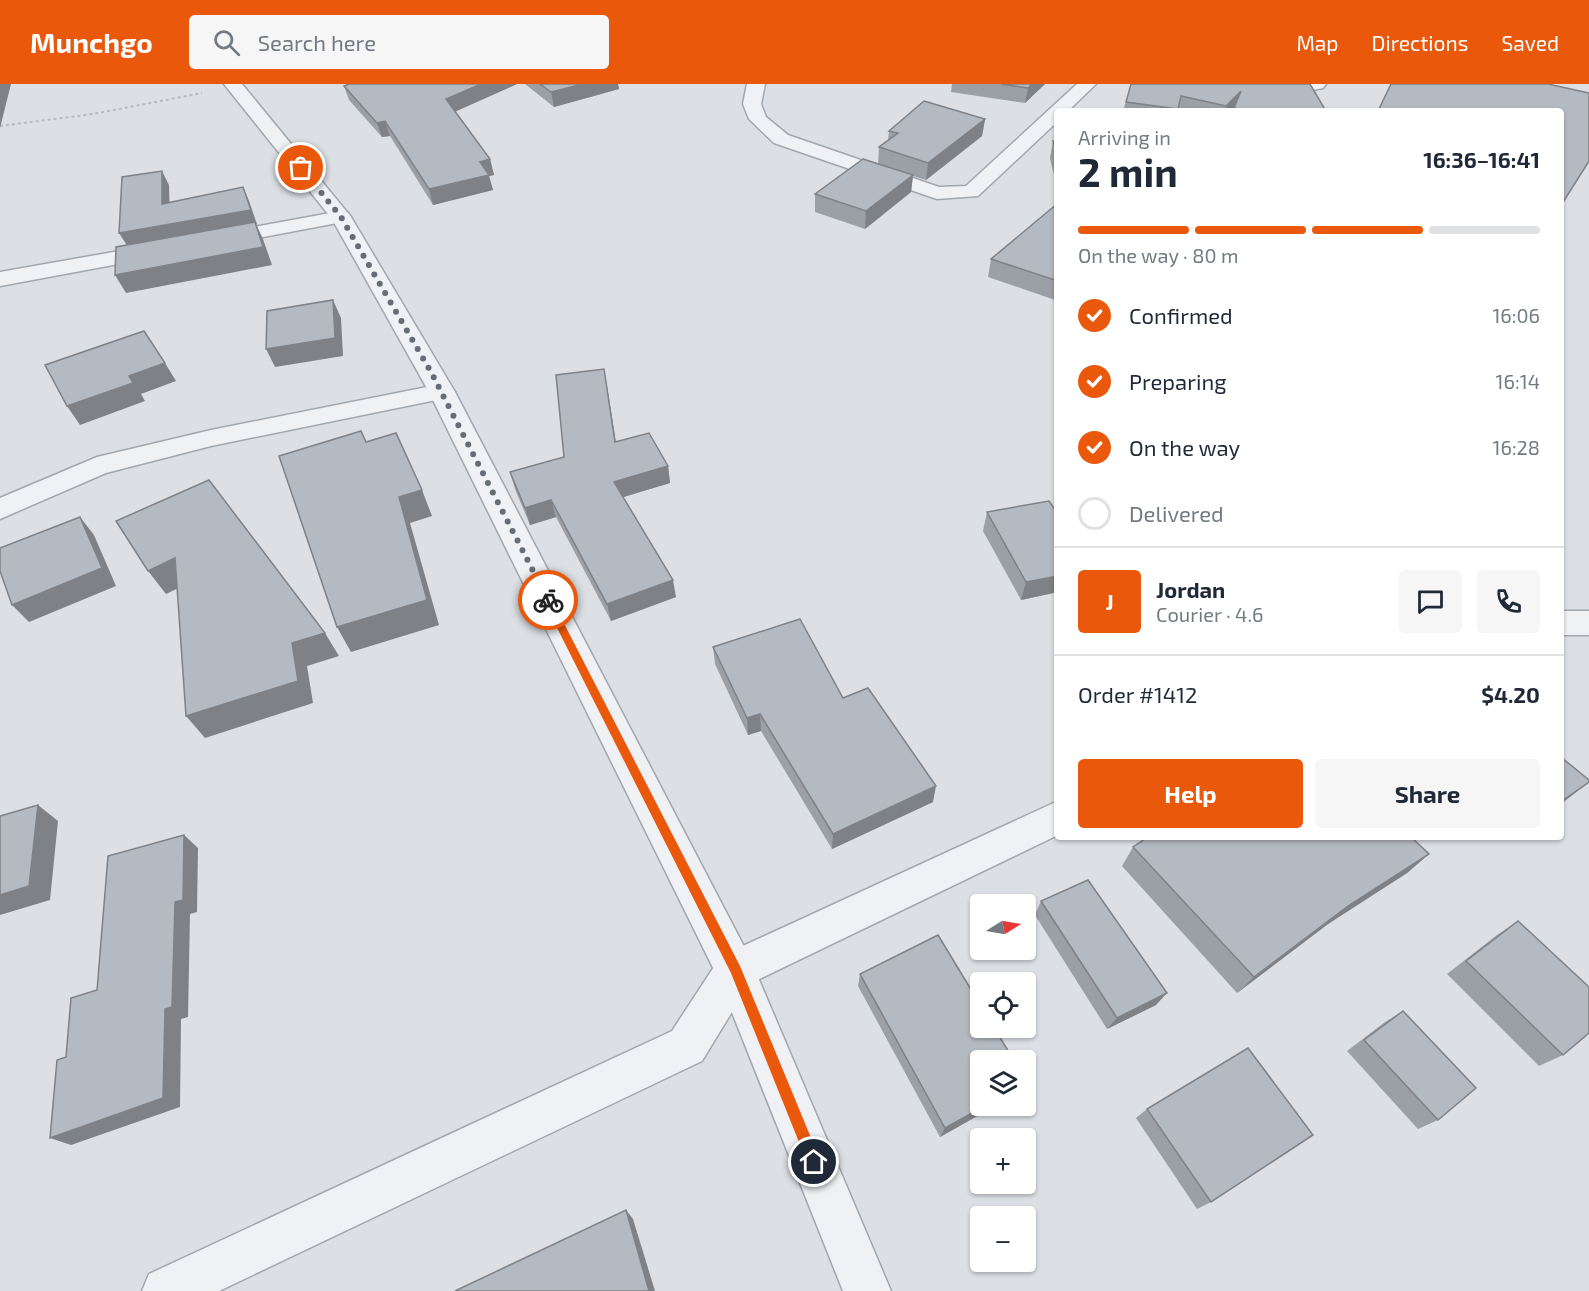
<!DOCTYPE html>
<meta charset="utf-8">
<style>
body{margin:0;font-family:"Exo 2",sans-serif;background:#f6f6f7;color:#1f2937;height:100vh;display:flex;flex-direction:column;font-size:22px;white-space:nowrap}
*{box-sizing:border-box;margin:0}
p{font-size:20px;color:#747a83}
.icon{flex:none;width:33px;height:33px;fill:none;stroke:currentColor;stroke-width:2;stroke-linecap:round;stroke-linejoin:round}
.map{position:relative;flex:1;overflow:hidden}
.side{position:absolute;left:1054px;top:24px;width:510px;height:732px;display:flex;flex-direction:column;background:#fff;border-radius:6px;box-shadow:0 2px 4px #0004}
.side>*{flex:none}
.needle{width:39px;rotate:79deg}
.controls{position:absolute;left:970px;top:810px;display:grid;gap:12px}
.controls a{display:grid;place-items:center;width:66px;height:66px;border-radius:6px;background:#fff;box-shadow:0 2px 4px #0004;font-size:30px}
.pin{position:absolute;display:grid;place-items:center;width:51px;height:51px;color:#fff;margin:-26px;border:3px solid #fff;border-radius:50%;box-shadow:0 2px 6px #0007}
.courier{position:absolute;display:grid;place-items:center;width:60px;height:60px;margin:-30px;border:4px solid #ea580c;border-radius:50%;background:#fff;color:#222;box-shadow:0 2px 8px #0007}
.headline em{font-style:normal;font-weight:700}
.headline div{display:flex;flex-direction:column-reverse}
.headline{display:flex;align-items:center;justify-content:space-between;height:102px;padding:0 24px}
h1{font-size:39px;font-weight:700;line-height:45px}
.bar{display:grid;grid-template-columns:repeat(4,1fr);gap:9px 6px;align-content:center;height:72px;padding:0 24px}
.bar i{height:8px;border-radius:4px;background:#e0e1e3}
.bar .selected{background:#ea580c}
.bar p{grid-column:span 4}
.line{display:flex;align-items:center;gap:15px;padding:0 24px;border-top:2px solid #e0e1e3}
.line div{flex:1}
.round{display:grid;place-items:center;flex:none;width:63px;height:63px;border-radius:6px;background:#f6f6f7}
ol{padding:0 24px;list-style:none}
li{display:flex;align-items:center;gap:18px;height:66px}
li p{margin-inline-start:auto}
li .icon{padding:6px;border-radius:50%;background:#ea580c;color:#fff;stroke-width:4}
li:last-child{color:#747a83}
li i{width:33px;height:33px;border:3px solid #e0e1e3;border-radius:50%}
.action{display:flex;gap:12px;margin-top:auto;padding:12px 24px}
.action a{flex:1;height:69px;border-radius:6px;background:#ea580c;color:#fff;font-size:24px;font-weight:700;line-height:69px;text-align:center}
.action a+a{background:#f6f6f7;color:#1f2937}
header{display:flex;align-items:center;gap:36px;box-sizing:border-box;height:84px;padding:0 30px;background:#ea580c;color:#fff}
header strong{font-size:28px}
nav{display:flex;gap:33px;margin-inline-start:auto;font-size:21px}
.search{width:420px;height:54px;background:#f6f6f7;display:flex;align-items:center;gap:15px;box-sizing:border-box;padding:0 21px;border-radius:6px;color:#747a83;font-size:22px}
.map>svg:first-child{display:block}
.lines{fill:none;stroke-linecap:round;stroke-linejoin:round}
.minor-casing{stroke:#a2a7ae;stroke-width:3}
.tertiary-casing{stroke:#a2a7ae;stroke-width:3}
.path{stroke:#b7bbc0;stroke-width:2;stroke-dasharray:3 3;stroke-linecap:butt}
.minor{fill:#eff1f4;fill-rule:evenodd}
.tertiary{fill:#eff1f4;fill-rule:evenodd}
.wall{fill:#9ba0a6}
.shaded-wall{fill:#7e8287}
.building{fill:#b4bac1;stroke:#7e8287;stroke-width:1.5}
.route{fill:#ea580c}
.done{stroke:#666d76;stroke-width:6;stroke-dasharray:0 10.8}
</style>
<header>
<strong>Munchgo</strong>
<div class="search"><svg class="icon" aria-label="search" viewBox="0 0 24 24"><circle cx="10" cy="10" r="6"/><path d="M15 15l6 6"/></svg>Search here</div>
<nav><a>Map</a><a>Directions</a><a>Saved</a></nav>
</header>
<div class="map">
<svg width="1589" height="1207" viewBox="0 0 1589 1207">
<rect width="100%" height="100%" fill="#dce0e5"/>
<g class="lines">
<defs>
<g id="minor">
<path d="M747,0h18l-4,20 5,13 22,18 151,52 27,-1 111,-102h19l-28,27h-10v10l-80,75 -41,3 -163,-56 -25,-24 -6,-15z"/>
<path d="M1273,0h53l-3,4c-16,4 -31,4 -47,0z"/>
<path d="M341,127l7,2 3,4 -3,4 -132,25 -8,-1 -3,-5 3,-5 8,-1z"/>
<path d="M159,160l8,1 3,5 -3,5 -167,31v-14z"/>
<path d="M442,300l9,3 4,5 -4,5 -240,49 -105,27 -106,46v-21l97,-41 114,-27z"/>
<rect x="1562" y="527" width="27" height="24"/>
<path d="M1058,717v34l-309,149 -47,77 -483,230h-77l7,-17 523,-243 49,-75z"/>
</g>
<path id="tertiary" d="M224,0h18l109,133 104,175 294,564 142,335h-48l-124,-311 -290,-588 -97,-173z"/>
</defs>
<use href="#minor" class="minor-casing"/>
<use href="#tertiary" class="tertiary-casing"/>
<path class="path" d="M0,42l93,-12 109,-21"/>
<use href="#minor" class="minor"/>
<use href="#tertiary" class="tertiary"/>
</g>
<g class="wall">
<path d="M349,0h168l-62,27 35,48 4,16 -5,1 4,14 -60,15 -43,-69 -8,1 -33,-37 -5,-14z"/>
<path d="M525,0h93l1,5 -65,18z"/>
<path d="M952,0h93l-20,19 -74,-11z"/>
<path d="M1131,0l195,27h-93l1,-4 -3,4h-108z"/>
<path d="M985,35l-3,17 -56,44 -13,-4 -2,16 -46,37 -50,-17v-18l63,-30 1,-17 9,-7 1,-9z"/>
<path d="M1053,57l5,1v50l-8,-34z"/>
<path d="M1058,119v98l-70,-24 3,-18z"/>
<path d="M607,302l9,56 52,24 2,17 -47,14 53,100 -65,24 -55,-104 -26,8 -15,-36 -5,-17 54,-15z"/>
<path d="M987,428l71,2v78l-37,8 -38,-69z"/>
<path d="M713,563l130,51 90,104 -101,47 -71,-118 -13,4 -33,-71z"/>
<path d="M1133,763l296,7 -22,19 -79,51 -91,69 -115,-127z"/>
<path d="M1041,817l115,104 -49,24 -72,-114z"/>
<path d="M1518,837l45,134 -24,11 -92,-92 50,-39z"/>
<path d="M860,890l121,132h14l-55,31 -82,-151z"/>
<path d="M1403,927l35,109 -20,9 -71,-78 38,-29z"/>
<path d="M1147,1025l64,93 -14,7 -61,-91z"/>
</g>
<g class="shaded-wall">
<path d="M0,0h11l-11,44z"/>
<path d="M481,0h36l-67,30 -4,-15z"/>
<path d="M583,0h35l1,5 -65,18 -3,-15z"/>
<path d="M1032,0h13l-20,19 3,-15z"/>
<path d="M1241,7l-5,15 -5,5h-6l1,-5z"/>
<path d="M985,35l-3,17 -56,44 2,-17z"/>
<path d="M385,37l5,15 -8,1 -5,-14z"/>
<path d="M490,75l4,16 -5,1 4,14 -60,15 -4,-16 51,-27z"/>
<path d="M162,87l7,14 1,33 -8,-14z"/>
<path d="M913,91l-2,17 -46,37 1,-18z"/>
<path d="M243,103l6,14 8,23h-1l7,15 9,26 -146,28 -11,-18 13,-28 -9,-14z"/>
<path d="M333,216l8,18 2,38 -68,11 -9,-18z"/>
<path d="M165,279l11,18 -35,13 4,7 -65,24 -13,-19 62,-30z"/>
<path d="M604,285l3,17 11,73 -3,-17z"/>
<path d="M668,382l2,17 -53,16 -3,-17z"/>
<path d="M422,406l10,26 -22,7 29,102 -88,27 -14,-25 62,-130z"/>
<path d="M551,416l5,17 -26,8 -5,-17z"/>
<path d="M80,433l14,18 22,51 -87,36 -17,-17z"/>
<path d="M175,474l18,23 -27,13 -18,-23z"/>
<path d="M1058,492v16l-37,8 5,-18z"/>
<path d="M673,496l3,17 -65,24 -4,-17z"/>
<path d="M325,549l14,23 -32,10 6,37 -108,35 -19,-22 106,-73z"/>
<path d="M760,630l1,17 -13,4 -1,-17z"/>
<path d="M1589,698l-19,15 -8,6v-2z"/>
<path d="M936,702l-3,16 -101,47 1,-15z"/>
<path d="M38,721l20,16 -8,79 -50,15v-20z"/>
<path d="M184,751l14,13 -1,64 -7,2 -2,103 -7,2 -1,88 -109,38 -21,-7 115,-129 10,-107z"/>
<path d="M1429,770l-22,19 -79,51 -91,69 17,-16 94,-71z"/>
<path d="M1167,909l-11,12 -49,24 10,-11z"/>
<path d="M985,1022h10l-55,31 5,-9z"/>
<path d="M626,1126l7,9 22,72h-6z"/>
</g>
<g class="building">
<path d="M349,0h132l-35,15 44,60 -10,3 9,13 -60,14 -44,-68 -8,2 -33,-37z"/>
<path d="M540,0h43l-32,8z"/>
<path d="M1001,0h31l-4,4z"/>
<path d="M1131,0h179l16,27h-79l-13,-3 7,-17 -15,15 -45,-10 -3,13 -52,-7z"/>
<path d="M1391,0h157l41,9v68l-27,43v-93h-184z"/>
<path d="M924,17l61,18 -57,44 -49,-16 19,-14 -9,-2z"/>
<path d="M1053,57l5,1v17z"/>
<path d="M863,75l50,16 -47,36 -51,-17z"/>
<path d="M162,87v33l81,-17 8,23 -132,23 3,-56z"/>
<path d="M1058,119v78l-67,-22z"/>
<path d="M255,138l8,25 -148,28 1,-28z"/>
<path d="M333,216l2,38 -69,11 1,-38z"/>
<path d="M144,247l21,32 -36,13 4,7 -66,23 -22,-41z"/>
<path d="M604,285l11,73 34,-9 19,33 -54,16 59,98 -66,24 -56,-104 -26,8 -15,-36 54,-15 -8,-82z"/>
<path d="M361,347l5,11 30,-9 26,57 -23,7 28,103 -90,27 -58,-171z"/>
<path d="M209,396l116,153 -33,10 6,38 -112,35 -11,-158 -27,13 -32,-50z"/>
<path d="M1049,417l9,13v62l-32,6 -39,-70z"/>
<path d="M80,433l22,51 -90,37 -12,-34v-23z"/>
<path d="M800,535l43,79 25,-10 68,98 -103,48 -73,-120 -13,4 -34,-71z"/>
<path d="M1562,674l27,22v2l-27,19z"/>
<path d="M38,721l-9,81 -29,9v-79z"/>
<path d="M184,751l-1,65 -8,2 -3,105 -7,2 -2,89 -113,40 7,-78 9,-3 5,-59 26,-8 11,-134z"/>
<path d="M1148,753h263l18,17 -81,52 -94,71 -121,-130z"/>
<path d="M1088,796l79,113 -50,25 -76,-117z"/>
<path d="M1518,837l71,66v46l-26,22 -97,-94z"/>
<path d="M938,851l43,71v22h13l20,32h-33v46h4l-40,22 -85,-154z"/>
<path d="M1403,927l73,77 -38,32 -74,-80z"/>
<path d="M1248,964l65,87 -102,67 -64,-93z"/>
<path d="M626,1126l23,81h-194z"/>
</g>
<path class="route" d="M548,513l4,3 188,366 81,196 -2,5 -5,2 -5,-2 -78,-194 -188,-373z"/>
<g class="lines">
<path class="done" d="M301,84l40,49 90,155 117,228"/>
</g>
</svg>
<div class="controls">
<a><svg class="needle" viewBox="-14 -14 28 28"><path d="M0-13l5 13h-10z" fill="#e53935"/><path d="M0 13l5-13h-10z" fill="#747a83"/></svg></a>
<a><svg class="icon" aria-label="locate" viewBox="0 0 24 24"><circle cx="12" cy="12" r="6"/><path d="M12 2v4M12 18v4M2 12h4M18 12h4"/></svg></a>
<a><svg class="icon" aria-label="layers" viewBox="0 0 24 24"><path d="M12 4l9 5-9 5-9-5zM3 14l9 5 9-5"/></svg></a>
<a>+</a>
<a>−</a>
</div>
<div class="pin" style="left:301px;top:84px;background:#ea580c"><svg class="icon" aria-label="bag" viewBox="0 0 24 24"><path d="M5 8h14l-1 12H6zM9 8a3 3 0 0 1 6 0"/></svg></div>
<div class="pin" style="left:814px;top:1078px;background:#1f2937"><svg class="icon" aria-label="home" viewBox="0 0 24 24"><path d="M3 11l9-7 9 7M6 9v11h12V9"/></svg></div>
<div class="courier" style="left:548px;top:516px"><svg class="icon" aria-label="bike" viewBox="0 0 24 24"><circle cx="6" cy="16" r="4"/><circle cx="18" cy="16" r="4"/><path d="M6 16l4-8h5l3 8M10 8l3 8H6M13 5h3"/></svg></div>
<section class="side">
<div class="headline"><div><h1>2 min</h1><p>Arriving in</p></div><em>16:36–16:41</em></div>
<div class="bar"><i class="selected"></i><i class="selected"></i><i class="selected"></i><i></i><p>On the way · 80 m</p></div>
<ol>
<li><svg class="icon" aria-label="check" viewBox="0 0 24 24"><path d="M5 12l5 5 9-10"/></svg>Confirmed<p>16:06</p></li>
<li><svg class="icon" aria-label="check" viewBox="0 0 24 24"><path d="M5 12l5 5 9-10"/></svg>Preparing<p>16:14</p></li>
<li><svg class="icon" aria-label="check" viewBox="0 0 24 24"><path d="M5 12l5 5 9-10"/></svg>On the way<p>16:28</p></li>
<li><i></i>Delivered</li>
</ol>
<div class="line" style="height:108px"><b class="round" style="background:#ea580c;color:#fff">J</b><div><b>Jordan</b><p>Courier · 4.6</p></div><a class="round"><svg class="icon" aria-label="chat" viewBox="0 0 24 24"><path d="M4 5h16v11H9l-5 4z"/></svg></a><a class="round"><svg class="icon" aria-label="phone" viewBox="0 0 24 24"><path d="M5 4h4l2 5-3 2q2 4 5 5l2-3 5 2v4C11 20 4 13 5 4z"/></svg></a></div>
<div class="line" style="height:78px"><div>Order #1412</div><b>$4.20</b></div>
<div class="action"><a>Help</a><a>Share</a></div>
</section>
</div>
